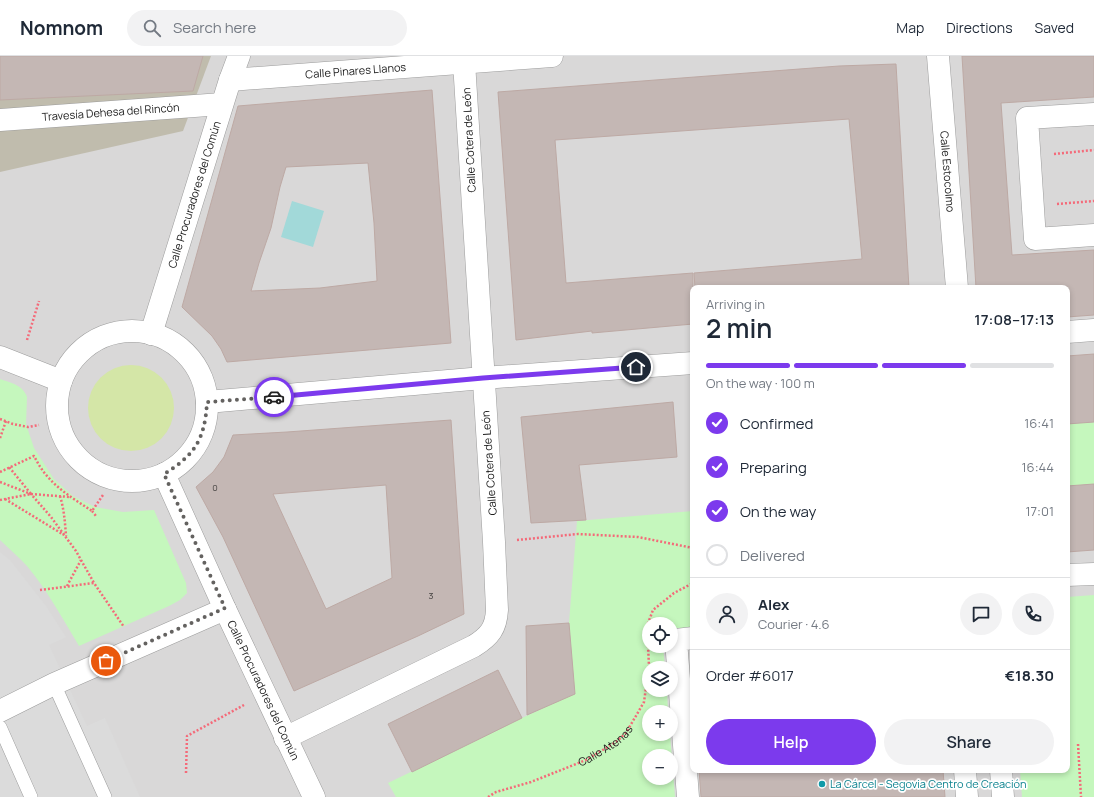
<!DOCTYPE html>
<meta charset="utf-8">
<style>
body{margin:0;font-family:Manrope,sans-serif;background:#f2f2f3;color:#1f2937;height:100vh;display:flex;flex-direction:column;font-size:15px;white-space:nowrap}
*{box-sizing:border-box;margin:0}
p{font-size:13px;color:#747a83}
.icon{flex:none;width:22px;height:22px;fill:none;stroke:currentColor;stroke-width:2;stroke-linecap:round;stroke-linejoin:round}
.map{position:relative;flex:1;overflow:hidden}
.drawer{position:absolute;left:690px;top:229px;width:380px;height:488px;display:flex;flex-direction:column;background:#fff;border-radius:8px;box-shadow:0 2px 6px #0003}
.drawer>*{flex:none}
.buttons{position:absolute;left:642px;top:561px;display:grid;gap:8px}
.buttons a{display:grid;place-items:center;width:36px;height:36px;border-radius:50%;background:#fff;box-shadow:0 2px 6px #0003;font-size:20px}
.pin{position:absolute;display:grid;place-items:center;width:34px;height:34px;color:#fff;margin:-17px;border:2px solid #fff;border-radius:50%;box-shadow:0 1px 4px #0007}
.courier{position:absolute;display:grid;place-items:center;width:40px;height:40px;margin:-20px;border:3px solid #7c3aed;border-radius:50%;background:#fff;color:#222;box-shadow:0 1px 5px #0007}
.head em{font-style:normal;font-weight:600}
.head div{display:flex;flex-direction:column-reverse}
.head{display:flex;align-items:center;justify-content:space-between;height:68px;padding:0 16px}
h1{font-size:26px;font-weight:600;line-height:30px}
.bar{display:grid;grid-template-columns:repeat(4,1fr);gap:6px 4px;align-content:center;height:48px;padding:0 16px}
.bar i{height:5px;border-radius:3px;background:#e0e1e3}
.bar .selected{background:#7c3aed}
.bar p{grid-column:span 4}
.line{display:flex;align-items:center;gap:10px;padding:0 16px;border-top:1px solid #e0e1e3}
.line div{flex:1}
.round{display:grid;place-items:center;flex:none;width:42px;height:42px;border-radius:21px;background:#f2f2f3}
ol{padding:0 16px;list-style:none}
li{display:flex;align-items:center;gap:12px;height:44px}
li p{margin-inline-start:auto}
li .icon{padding:4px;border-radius:50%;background:#7c3aed;color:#fff;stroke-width:4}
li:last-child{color:#747a83}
li i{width:22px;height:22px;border:2px solid #e0e1e3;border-radius:50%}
.cta{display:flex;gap:8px;margin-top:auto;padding:8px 16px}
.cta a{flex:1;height:46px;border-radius:24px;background:#7c3aed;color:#fff;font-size:16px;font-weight:600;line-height:46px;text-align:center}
.cta a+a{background:#f2f2f3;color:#1f2937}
header{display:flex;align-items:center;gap:24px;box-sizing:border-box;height:56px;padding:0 20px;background:#fff;border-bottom:1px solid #e0e1e3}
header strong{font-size:19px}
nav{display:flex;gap:22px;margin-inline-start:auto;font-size:14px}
.search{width:280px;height:36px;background:#f2f2f3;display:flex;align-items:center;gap:10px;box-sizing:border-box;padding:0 14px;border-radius:22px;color:#747a83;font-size:15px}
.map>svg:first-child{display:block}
.residential{fill:#d9d8d8;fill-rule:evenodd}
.construction{fill:#c0bcad}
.grass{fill:#d4e6a7}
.park{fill:#c5f7bd;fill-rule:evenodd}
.parking{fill:#dbdbdb}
.water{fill:#a2d9d9}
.building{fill:#c4b7b4;stroke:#bda9a4;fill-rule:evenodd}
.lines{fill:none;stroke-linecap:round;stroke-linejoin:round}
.lane-casing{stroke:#9c9c9c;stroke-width:14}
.street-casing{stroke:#9c9c9c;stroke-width:23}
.path{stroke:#f46a79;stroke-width:2.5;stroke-dasharray:2 2;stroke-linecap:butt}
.lane{stroke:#fff;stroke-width:13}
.street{stroke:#fff;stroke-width:22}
.done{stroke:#646260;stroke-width:4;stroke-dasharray:0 7.2}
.route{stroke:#7c3aed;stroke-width:5}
.culture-dot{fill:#0f9aa8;stroke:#fff;stroke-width:1.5}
.labels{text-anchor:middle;stroke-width:3.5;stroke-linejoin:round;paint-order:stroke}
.number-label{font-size:9px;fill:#454241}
.street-label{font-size:11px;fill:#1b1b1b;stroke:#fff}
.culture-label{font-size:11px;fill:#0d838f;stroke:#fff;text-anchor:start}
</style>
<header>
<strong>Nomnom</strong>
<div class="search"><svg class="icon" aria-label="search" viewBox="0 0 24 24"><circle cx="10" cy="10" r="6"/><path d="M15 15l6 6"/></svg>Search here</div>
<nav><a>Map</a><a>Directions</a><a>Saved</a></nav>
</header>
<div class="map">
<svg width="1094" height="741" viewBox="0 0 1094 741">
<rect width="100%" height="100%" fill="#ece6e1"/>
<path class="residential" d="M0,0h1094v741h-1094zM693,232h374v482h-374zM649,568h22v22h-22zM649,612h22v22h-22zM649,656h22v22h-22zM649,700h22v22h-22z"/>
<path class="construction" d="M0,0h211l-28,75 -183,41z"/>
<circle class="grass" cx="131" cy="352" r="43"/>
<g class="park">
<path d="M0,323c11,4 23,6 27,18l-1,27 8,24 20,31 19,17 22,11 28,5 31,-2 32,73 1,10 -7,7 -11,6 -90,40c-16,-27 -32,-56 -52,-80 -8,-9 -18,-17 -27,-26z"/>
<path d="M1094,366v62l-27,2v-62z"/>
<path d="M693,455v116l-22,2v-5h-22v22h14l2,22h-16v22h18l1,22h-19v22h21l5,63h-279l-8,-14 134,-65 53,-25 -6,-70 8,-102zM649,700h22v22h-22z"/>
<path d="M1094,539v202h-72l-2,-27h47v-173z"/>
</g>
<path class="parking" d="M0,496l10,8 36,46 20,31 -17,8 38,81 18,-8 35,79h-140z"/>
<path class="water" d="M292,145l32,10 -11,36 -32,-10z"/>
<g class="building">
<path d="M0,0h203l-10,35 -193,9z"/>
<path d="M962,0h132v41l-93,6 11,152 82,-5v65l-27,2v-29h-91z"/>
<path d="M896,8l13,224h-214l-1,-15 168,-14 -13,-140 -294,21 11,143 127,-10v51l-101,9v-2l-76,9 -18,-248 341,-26z"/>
<path d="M432,34l19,253 -224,19 -6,-13 -9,-13 -30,-29 56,-201zM368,107l6,60 3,58 -57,7 -69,3 8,-28 12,-35 9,-41 6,-20z"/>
<path d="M1094,298v68l-27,2v-68z"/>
<path d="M673,346l4,55 -98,8 7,55 -55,3 -10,-106z"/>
<path d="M451,364l13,194 -46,22 -124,55 -71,-154 -27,-50 17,-15 11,-15 9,-22 54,-3zM386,429l6,93 -66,31 -53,-115z"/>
<path d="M1094,428v66l-27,2v-66z"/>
<path d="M569,567l6,71 -48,21 -1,-89z"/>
<path d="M498,614l24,48 -110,54 -24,-48z"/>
<path d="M699,714h244l2,27h-244z"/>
</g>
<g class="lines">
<defs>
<g id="lane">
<path d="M54,628l51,113"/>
<path d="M0,671l31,70"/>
</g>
<g id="street">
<path id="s2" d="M938,0l19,232"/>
<path id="s3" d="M230,24l322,-24"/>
<path d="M1094,58l-67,4 8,121 59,-4"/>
<path id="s4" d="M0,64l222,-16"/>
<circle cx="132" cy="350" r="75"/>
<path d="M1067,276l27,-2"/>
<path id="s5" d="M151,278l79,-254 9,-24"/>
<path d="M0,301l61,24"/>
<path d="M207,346l276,-24 210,-15"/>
<path id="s6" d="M164,418l61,135 89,188"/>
<path d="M1067,519l27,-1"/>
<path d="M0,655l54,-27 171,-75"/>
<path d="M285,682l189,-92c16,-10 22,-18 23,-36l-3,-68 -30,-480"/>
<path d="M965,714l2,27"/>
<path d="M1001,714l2,27"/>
<path d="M688,741l-12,-157 17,-2"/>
</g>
</defs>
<use href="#lane" class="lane-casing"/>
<use href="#street" class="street-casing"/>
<g class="path">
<path d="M1054,98l40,-4"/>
<path d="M1057,148l37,-3"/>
<path d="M27,284l12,-39"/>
<path d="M0,363l13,5 15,3 11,-2"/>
<path d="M0,382l6,-17"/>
<path d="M0,416l34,-16c4,7 8,15 14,21 12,14 29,24 44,34l11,-16"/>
<path d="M0,426l31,12 20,23 25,34 18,32"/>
<path d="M31,438l39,3"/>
<path d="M60,440c4,13 5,26 6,40"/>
<path d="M5,443l59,36"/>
<path d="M0,444l31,-6 -22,-27"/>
<path d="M92,455l4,5"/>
<path d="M517,484l61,-6 60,3 55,11"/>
<path d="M67,530l14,-26"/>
<path d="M40,534l54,-7 30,44"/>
<path d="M1078,688l3,53"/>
<path d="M186,717l1,-37 57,-31"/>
<path id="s1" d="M488,741l8,-5 35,-10 55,-22 30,-18 10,-9 18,-31 5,-36 -2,-40 6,-16 21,-17 19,-10"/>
</g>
<use href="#lane" class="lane"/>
<use href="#street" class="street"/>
</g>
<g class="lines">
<path class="done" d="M106,605l119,-53 -61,-134c31,-19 41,-35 43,-72l67,-5"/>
<path class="route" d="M274,341l209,-19 153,-11"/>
</g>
<circle class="culture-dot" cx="822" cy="728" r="4"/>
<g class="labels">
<g class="number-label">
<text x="215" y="435">0</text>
<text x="431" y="543">3</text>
</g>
<g class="street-label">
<text dy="4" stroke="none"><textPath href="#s3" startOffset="126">Calle Pinares Llanos</textPath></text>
<text dy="4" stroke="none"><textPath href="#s4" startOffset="111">Travesía Dehesa del Rincón</textPath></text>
<text transform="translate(469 84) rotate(-93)" y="4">Calle Cotera de León</text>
<text dy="4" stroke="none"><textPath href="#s2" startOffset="116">Calle Estocolmo</textPath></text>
<text dy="4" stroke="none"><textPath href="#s5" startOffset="146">Calle Procuradores del Común</textPath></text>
<text transform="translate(489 407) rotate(-94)" y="4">Calle Cotera de León</text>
<text dy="4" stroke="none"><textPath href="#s6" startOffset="238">Calle Procuradores del Común</textPath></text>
<text dy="4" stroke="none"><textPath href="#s1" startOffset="129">Calle Atenas</textPath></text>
</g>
<g class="culture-label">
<text x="830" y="732">La Cárcel - Segovia Centro de Creación</text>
</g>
</g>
</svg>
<div class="buttons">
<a><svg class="icon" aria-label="locate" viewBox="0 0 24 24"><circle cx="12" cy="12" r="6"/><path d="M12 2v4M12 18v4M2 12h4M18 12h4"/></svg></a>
<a><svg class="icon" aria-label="layers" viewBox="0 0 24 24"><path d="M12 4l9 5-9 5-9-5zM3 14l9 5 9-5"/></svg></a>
<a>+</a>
<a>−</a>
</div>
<div class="pin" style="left:106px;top:605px;background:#ea580c"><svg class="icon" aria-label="bag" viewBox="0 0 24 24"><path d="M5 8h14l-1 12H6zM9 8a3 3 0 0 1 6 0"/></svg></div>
<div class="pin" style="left:636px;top:311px;background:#1f2937"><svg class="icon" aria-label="home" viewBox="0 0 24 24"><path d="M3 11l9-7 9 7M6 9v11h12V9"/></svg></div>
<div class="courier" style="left:274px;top:341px"><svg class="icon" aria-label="car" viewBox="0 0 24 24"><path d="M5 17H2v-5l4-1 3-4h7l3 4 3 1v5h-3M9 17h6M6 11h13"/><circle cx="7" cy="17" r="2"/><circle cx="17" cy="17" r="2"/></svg></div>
<section class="drawer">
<div class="head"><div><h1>2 min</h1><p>Arriving in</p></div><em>17:08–17:13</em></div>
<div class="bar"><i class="selected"></i><i class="selected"></i><i class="selected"></i><i></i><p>On the way · 100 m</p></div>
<ol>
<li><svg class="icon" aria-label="check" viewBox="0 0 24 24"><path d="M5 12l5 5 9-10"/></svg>Confirmed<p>16:41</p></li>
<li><svg class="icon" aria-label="check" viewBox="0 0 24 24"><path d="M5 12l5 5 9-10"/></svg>Preparing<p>16:44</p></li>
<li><svg class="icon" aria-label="check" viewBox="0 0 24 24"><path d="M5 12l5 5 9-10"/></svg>On the way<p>17:01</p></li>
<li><i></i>Delivered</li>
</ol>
<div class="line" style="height:72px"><a class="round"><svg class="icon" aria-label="person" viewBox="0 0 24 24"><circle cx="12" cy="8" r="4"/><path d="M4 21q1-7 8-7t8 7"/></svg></a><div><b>Alex</b><p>Courier · 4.6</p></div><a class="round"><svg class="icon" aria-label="chat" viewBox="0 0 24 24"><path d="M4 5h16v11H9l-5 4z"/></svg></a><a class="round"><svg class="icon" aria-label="phone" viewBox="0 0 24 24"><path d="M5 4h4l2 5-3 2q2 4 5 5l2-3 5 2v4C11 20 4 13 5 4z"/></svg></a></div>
<div class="line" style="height:52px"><div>Order #6017</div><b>€18.30</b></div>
<div class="cta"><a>Help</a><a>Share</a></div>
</section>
</div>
